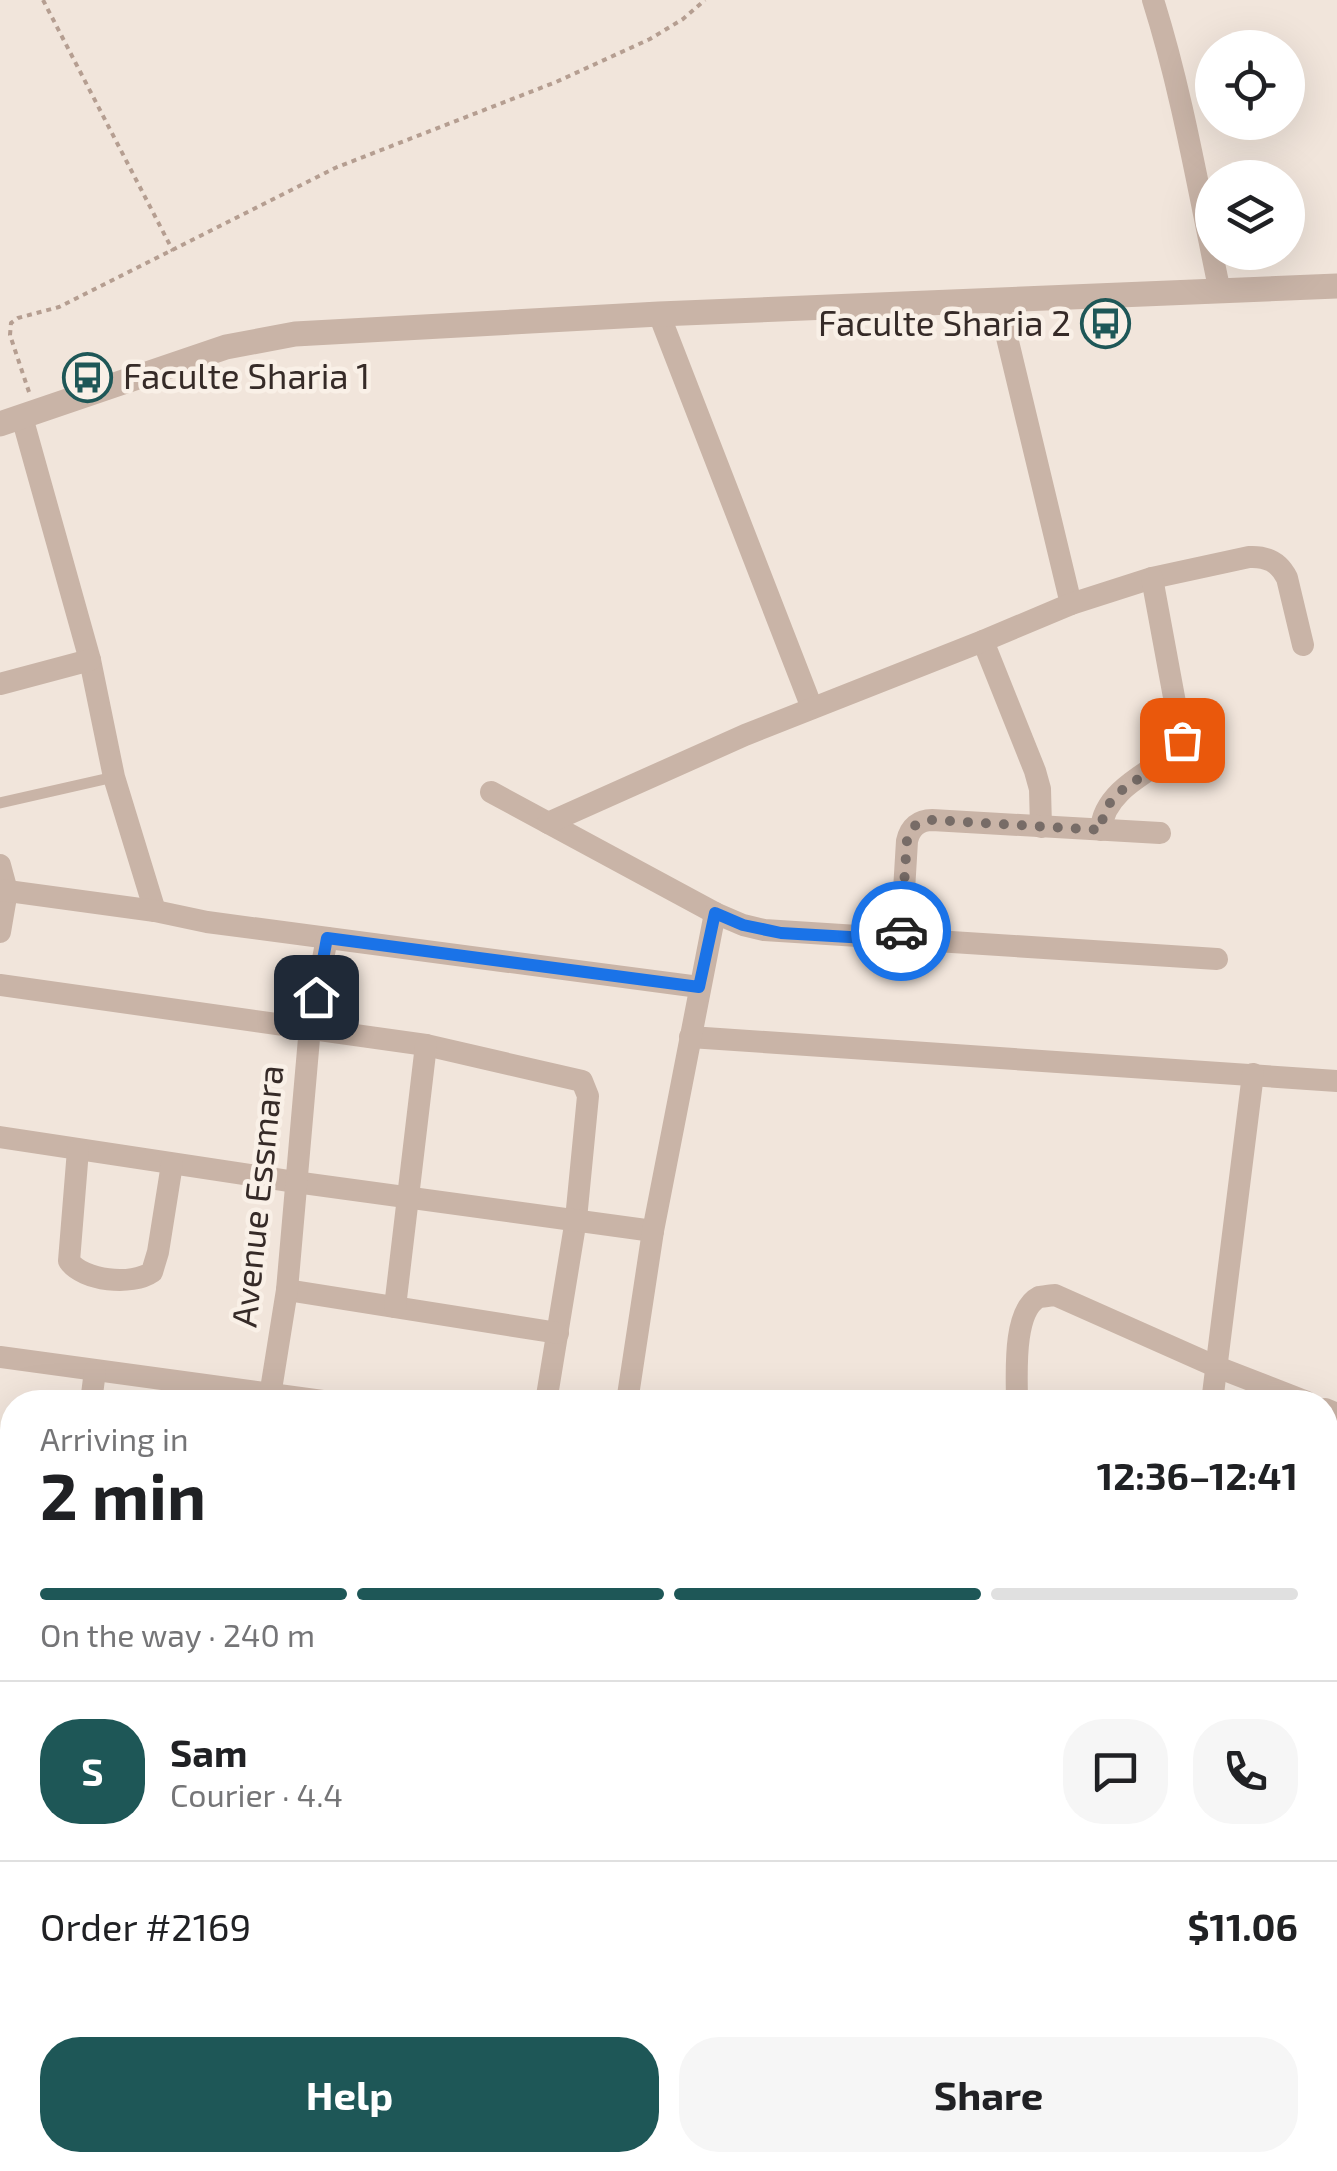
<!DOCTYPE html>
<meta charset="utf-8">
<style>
body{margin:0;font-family:"Exo 2",sans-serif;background:#f6f6f6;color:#202124;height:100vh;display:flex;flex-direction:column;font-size:38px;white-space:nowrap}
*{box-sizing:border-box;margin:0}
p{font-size:32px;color:#757577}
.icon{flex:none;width:55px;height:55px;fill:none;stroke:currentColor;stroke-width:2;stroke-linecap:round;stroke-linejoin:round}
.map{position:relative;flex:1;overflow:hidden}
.side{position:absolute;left:0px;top:1390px;width:1338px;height:782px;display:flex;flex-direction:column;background:#fff;border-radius:40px 40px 0 0;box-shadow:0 10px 40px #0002}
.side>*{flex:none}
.tools{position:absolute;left:1195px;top:30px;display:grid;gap:20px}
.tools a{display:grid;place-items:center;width:110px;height:110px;border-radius:50%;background:#fff;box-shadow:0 10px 40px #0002;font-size:50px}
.pin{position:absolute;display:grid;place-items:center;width:85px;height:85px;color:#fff;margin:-42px;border-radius:20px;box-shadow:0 5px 15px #0006}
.courier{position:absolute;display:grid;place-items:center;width:100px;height:100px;margin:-50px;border:8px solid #1a73e8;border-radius:50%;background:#fff;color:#222;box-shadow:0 2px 12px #0007}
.overview em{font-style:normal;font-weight:700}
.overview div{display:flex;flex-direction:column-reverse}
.overview{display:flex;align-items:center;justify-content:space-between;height:170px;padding:0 40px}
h1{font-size:65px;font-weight:700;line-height:75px}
.bar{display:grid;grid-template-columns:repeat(4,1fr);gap:15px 10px;align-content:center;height:120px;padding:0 40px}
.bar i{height:12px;border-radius:8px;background:#e0e0e0}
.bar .on{background:#1e5757}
.bar p{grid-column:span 4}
.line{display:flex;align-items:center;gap:25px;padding:0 40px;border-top:2px solid #e0e0e0}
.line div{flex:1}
.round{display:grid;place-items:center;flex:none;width:105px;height:105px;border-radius:40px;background:#f6f6f6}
.primary-button{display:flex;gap:20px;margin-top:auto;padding:20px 40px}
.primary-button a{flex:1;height:115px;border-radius:40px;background:#1e5757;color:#fff;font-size:40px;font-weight:700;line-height:115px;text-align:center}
.primary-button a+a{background:#f6f6f6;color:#202124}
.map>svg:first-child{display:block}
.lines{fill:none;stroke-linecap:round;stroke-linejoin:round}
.path{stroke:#b59e91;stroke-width:4;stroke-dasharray:5 5;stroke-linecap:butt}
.service{stroke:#c9b4a7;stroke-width:11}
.minor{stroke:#c9b4a7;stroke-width:22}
.tertiary{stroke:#c9b4a7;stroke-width:25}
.wall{fill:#a94f3c}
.shaded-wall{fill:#894031}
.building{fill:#c45c46;stroke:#894031;stroke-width:2.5}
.done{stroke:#776c67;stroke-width:10;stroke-dasharray:0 18}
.route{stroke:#1a73e8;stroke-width:12}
.labels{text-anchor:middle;stroke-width:9;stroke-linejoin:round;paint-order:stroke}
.poi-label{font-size:35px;fill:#362b28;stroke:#f9f0e7;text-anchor:end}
.street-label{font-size:35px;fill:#362b28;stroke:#f9f0e7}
</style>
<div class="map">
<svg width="1337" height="2171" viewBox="0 0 1337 2171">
<rect width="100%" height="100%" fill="#f1e5db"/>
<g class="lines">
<g class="path">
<path d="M43,0l130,251"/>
<path d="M29,392l-19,-57 1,-12 7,-5 41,-11 276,-139 221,-86 94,-43 33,-20 22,-19"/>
</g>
<path class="service" d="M0,803l114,-26"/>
<g class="minor">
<path d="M1153,0c30,95 46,194 67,292"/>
<path d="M998,300l73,304"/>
<path d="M659,314l153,394"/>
<path d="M22,417l68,243 24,117 41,134"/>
<path d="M983,641l52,130 5,18 1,38"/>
<path d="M0,684l90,-24"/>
<path d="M491,792l224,121 28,12 21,5 453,29"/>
<path d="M548,823l197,-88 238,-94 88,-37 81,-26 97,-21c18,-1 30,5 38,21l16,67"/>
<path d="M1101,830c2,-38 46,-57 74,-77l6,-8v-10l-29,-157"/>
<path d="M0,865l7,26 -7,41"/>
<path d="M0,890l155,21 52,11 492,65"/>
<path d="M901,940l6,-99c3,-14 12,-21 25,-21l228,13"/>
<path d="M0,985l426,60 156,36 6,15 -12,123 -30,183"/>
<path d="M690,1037l647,44"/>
<path d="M0,1137l296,45 357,49"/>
<path d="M78,1150l-9,111c14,20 63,25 83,11l6,-20 14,-88"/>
<path d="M287,1290l271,43"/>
<path d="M395,1307l31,-262"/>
<path d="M0,1357l330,45"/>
<path d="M91,1402l4,-31"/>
<path d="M269,1402l18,-112 23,-263 17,-89"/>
<path d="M627,1402l26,-171 62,-318"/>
<path d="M1017,1402c0,-25 -5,-91 22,-105 1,0 15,-2 16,-2l162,72 90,35"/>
<path d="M1212,1402l41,-328"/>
<path d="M1325,1409l12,5"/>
<path d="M0,1452h12"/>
<path d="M1325,1545l12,-91"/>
<path d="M0,1811l12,-98"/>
<path d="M1325,1922l12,6"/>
<path d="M0,1927l12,1"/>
<path d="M0,2030l12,1"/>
<path d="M0,2137l12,2"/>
<path d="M551,2160l27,11"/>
<path d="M788,2160l29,11"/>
<path d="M1152,2160l28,11"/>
<path d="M152,2171l1,-11"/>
<path d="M179,2171l1,-11"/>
<path d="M289,2171l2,-11"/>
<path d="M862,2171l4,-11"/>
<path d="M1064,2171l5,-11"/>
<path d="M1257,2171l5,-11"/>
<path d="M1311,2171l26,-12"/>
</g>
<path class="tertiary" d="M0,424l226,-77 69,-13 364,-20 678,-28"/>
</g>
<g class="wall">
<path d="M12,1850v51h-4v-17z"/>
<path d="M0,1966l12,1v55l-12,-1z"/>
</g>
<path class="shaded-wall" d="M12,1531v17l-12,96v-17z"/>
<g class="building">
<path d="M0,1475l12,2v54l-12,96z"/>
<path d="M12,1850v34h-4z"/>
<path d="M0,1966l12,1v38l-12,-1z"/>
<path d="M0,2150l12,1v9h73l42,5v6h-127z"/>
<path d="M205,2160h78l-1,11h-78z"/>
</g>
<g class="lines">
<path class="done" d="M901,931l6,-91c3,-13 12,-20 25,-20l169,10c3,-53 69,-53 81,-90"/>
<path class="route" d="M316,997l11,-59 372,49 16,-74 28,12 38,8 120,7v-9"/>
</g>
<defs>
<symbol id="bus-ring" viewBox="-11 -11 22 22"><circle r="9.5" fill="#f9f0e7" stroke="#1e5757" stroke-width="1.5"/><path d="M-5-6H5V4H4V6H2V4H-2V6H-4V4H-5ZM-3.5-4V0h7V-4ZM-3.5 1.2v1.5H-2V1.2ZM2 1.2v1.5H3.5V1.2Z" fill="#1e5757"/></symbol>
</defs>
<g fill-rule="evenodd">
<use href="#bus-ring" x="1078" y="296" width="55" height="55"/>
<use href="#bus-ring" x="60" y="350" width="55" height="55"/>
</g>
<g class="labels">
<g class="poi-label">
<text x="1071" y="336">Faculte Sharia 2</text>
<text x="123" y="389" text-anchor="start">Faculte Sharia 1</text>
</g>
<g class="street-label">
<text transform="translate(258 1196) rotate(-84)" y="12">Avenue Essmara</text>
</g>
</g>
</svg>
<div class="tools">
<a><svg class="icon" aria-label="locate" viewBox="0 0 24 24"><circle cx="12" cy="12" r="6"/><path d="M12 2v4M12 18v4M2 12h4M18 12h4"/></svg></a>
<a><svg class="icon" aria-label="layers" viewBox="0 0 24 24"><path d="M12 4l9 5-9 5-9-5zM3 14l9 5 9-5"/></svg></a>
</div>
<div class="pin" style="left:1182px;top:740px;background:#ea580c"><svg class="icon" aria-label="bag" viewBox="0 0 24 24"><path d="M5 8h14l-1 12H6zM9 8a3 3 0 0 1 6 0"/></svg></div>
<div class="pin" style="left:316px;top:997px;background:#1f2937"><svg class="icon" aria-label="home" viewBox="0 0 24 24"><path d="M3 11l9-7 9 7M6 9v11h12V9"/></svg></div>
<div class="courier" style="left:901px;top:931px"><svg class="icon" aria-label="car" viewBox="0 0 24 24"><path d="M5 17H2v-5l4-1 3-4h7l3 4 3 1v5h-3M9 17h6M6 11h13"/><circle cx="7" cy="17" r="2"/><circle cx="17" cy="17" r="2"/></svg></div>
<section class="side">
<div class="overview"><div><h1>2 min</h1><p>Arriving in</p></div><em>12:36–12:41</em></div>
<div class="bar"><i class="on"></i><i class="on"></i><i class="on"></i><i></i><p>On the way · 240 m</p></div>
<div class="line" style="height:180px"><b class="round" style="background:#1e5757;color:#fff">S</b><div><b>Sam</b><p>Courier · 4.4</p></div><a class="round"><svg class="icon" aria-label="chat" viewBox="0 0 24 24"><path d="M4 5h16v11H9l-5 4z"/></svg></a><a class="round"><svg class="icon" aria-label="phone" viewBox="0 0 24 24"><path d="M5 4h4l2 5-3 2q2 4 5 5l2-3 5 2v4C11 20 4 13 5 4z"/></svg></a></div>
<div class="line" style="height:130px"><div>Order #2169</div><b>$11.06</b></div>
<div class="primary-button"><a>Help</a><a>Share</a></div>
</section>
</div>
